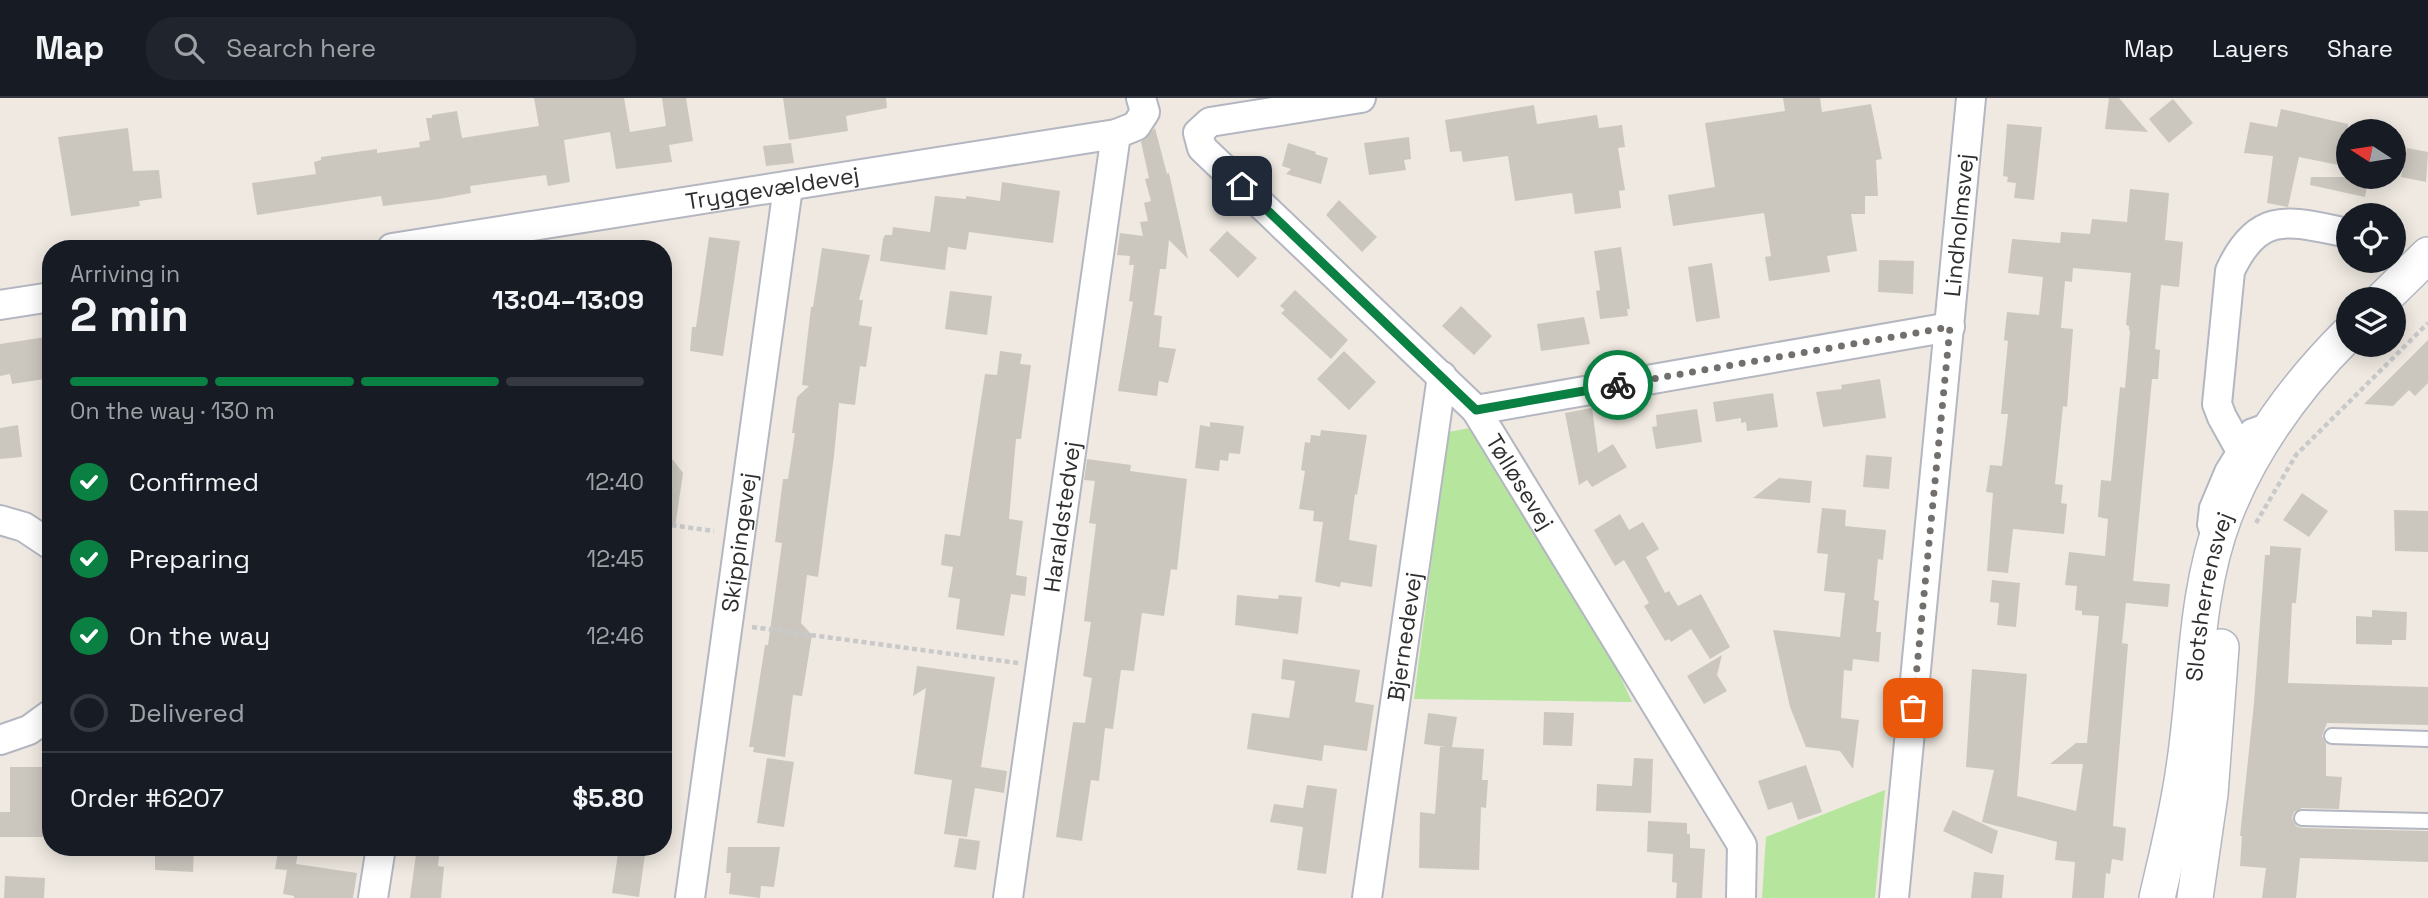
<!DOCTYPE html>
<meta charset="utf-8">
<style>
body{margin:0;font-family:"Space Grotesk",sans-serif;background:#20242c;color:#f1f3f6;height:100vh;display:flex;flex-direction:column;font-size:26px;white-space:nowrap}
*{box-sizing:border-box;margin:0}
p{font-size:23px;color:#9ea1a6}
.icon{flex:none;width:38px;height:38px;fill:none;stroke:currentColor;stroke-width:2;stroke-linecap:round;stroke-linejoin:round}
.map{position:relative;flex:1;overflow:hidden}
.side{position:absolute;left:42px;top:142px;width:630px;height:616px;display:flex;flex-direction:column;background:#171b24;border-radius:28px;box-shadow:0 4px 18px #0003}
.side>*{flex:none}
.needle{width:46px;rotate:282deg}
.buttons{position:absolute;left:2336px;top:21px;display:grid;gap:14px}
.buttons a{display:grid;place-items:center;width:70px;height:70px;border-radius:50%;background:#171b24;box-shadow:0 4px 18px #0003;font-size:35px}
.pin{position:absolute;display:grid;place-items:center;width:60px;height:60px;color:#fff;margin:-30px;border-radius:14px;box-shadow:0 4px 10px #0006}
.courier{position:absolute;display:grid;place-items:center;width:70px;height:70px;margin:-35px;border:5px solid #0b8043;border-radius:50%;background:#fff;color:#222;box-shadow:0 2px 9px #0007}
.overview em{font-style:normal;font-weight:600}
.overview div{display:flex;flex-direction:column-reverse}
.overview{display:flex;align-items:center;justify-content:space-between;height:119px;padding:0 28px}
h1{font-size:46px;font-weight:600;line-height:52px}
.bar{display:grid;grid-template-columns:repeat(4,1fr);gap:10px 7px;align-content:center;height:84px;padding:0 28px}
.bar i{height:9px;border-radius:5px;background:#363941}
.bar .on{background:#0b8043}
.bar p{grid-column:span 4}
.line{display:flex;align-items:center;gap:18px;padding:0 28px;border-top:2px solid #363941}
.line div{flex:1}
ol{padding:0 28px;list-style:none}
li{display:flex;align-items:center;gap:21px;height:77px}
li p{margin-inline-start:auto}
li .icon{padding:7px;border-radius:50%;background:#0b8043;color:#fff;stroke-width:4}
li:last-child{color:#9ea1a6}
li i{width:38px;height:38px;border:4px solid #363941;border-radius:50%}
header{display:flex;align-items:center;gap:42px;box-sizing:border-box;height:98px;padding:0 35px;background:#171b24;border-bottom:2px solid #363941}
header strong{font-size:33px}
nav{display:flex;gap:38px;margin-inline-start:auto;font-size:24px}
.search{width:490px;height:63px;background:#20242c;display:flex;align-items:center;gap:18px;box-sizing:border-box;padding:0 24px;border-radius:28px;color:#9ea1a6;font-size:26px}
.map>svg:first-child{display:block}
.green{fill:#b6e59e}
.building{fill:#cbc7bf}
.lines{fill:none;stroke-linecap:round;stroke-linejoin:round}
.service-casing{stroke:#b4b7c1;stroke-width:18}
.minor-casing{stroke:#b4b7c1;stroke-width:32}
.tertiary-casing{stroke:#b4b7c1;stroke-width:38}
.path{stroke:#c9c9c9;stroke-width:4.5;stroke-dasharray:5 3.5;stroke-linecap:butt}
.service{stroke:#fff;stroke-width:14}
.minor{stroke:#fff;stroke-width:28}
.tertiary{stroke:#fff;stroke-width:35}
.done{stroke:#726f6d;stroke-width:7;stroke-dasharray:0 12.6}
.route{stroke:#0b8043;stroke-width:9}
.labels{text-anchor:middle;stroke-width:5;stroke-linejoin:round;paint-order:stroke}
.street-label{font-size:23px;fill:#2e2e2e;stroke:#fff}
</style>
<header>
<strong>Map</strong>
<div class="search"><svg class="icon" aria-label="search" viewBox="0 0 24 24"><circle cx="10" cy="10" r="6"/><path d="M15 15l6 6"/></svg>Search here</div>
<nav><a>Map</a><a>Layers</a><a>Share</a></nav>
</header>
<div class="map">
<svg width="2428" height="800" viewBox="0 0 2428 800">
<rect width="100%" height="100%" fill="#efe9e1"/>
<g class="green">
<path d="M1470,330l145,237 17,37 -218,-3 34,-267z"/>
<path d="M1885,692l-10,108h-113l4,-61z"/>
</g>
<g class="building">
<path d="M534,0h90l6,34 36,-6 -4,-28h24l7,43 -24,4 3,17 -56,7 -6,-37 -46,8 6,42 -22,4 -2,-11 -76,11 1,7 -32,6 -56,7 -2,-10 -124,19 -5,-32 64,-9 -2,-12 7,-2v-3l56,-8v4l43,-6 -1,-5 11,-2 -4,-22h6v-3l25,-4 5,27 77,-12z"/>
<path d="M783,0h103l1,10 -41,8 2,15 -59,9z"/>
<path d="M1783,0h37l2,14 49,-8 11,55 -6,1 2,36h-13v18h-14l6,37 -30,5 3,16 -61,9 -4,-24 6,-1 -7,-43 -91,13 -5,-31 47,-8 -10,-64 80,-12z"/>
<path d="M2109,0h10l29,34 -43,-3z"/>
<path d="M2173,1l20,24 -24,20 -20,-24z"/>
<path d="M1534,7l3,19 60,-9 2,13 23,-3 3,22 -7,1 7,42 -6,1 2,17 -46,6 -3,-21 -57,8 -7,-45 -45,6 -2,-11 -11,1 -5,-32z"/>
<path d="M2281,11l67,15v43l-49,-10 -11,50 -21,-4 6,-47 -29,-3 6,-31 27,5z"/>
<path d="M2007,26l35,3 -8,73 -20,-2 2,-15 -9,-1 1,-5 -5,-1z"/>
<path d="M128,30l5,43 26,-1 3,28 -23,3 1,5 -69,10 -13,-79z"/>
<path d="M1155,30l12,46 2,-1 19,86 -19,-19 -3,29h-6l-6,46 8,1 -3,31 17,2 -8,34 -9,-2 -2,15 -39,-5 15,-89 -4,-1 5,-36h-5l1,-9 -13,-1 3,-22 23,3 -3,-14 8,-1 -4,-18 7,-2 -6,-22 4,-1 -8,-36z"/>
<path d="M1409,39l2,22 -7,1 2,10 -37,5 -5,-32z"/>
<path d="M791,45l3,20 -28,3 -3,-20z"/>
<path d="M1288,45l28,9 -1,2 13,4 -7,26 -35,-10 5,-5 -9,-3z"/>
<path d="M2407,50l21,4 -2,30 -25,-5z"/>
<path d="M2311,79h58l-4,20 -55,-12z"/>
<path d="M1002,84l58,9 -7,52 -84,-11 -3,18 -18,-3 -3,23 -65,-9 3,-22 2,-4h7l1,-8 37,5 5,-36 31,3v-3l34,5z"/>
<path d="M2130,91l39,4 -4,47 18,2 -4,45 -18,-2 -6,64 5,1 -2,29h-6l-19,202 37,3 -2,23 -42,-4 -4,40 6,1 -15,182 13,2 -3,33 -11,-2 -2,15 -4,-1 -2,25h-32l3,-36 -20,-2 2,-18 -75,-20 12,-52 -28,-3 6,-98 55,5 -10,122 59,15 7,-47h-33l26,-21h11l12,-127 -17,-1v-4l-7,-1 2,-24 -12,-1 4,-33 36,4 3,-37 -10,-2 3,-37 10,1 9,-94 5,1 5,-57 -1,-1v-4l-3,-1 5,-52 -58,-5 -1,14 -7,-1 -4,47 12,1 -6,78 -4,-1 -8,78 8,1 -2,18 6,1 -3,30 -51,-5 -5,44 -21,-2 6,-78 -7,-1 4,-27 12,1 6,-52h-7l7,-73 -4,-1 3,-28 32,3 4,-38 -35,-4 4,-34 48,4 1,-11 29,2 2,-15 35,3z"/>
<path d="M1339,102l38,37 -15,15 -36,-37z"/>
<path d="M1227,133l30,27 -19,20 -29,-28z"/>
<path d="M709,139l31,4 -17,115 -33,-5 2,-24h4z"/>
<path d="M1621,149l9,62h-3l1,7 -28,3 -4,-28 4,-1 -6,-39z"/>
<path d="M822,150l48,7 -11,45h4l-4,25 13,2 -6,40 -6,-1 -5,39 -16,-2 -5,53 -16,121 -11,-2 -6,48 11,12 -10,61 -9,-1 -8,62 -32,-5 1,-5h-5l16,-102h3l14,-102 -7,-1 8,-63h5l7,-46h-3l5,-36 12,-11 -7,-1 9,-78h2z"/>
<path d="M1879,162l35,1 -1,33 -35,-2z"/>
<path d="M1712,165l8,55 -24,4 -8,-55z"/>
<path d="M1295,192l53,50 -17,19 -50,-46 4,-3 -5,-4z"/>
<path d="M950,193l42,5 -5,39 -42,-6z"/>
<path d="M1461,208l31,30 -18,19 -32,-29z"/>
<path d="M1584,219l6,27 -49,7 -4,-27z"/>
<path d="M46,239l5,41 -39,6 -2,-10 -10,2v-32z"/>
<path d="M2428,242v43l-13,13 -6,-6 -16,16 -29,-2z"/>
<path d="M1000,253l22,3 -2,10 11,1 -10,74h-5l-7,80 14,2 -7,54 11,2 -2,19 -14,-2 -7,42 -48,-7 4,-30 -12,-2 5,-30 -12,-2 4,-31 15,2 25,-162 12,1z"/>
<path d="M1344,253l32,31 -27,28 -32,-31z"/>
<path d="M1880,281l6,39 -63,9 -7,-35 26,-3 -1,-4z"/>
<path d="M1773,295l5,34 -31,4 -1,-9 -5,1v-5l-25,4 -3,-20z"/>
<path d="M1592,310l6,45 15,-9 14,23 -35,20 -5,-7 -8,5 -14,-72z"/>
<path d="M1697,311l5,33 -46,7 -4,-22 5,-1 -1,-11z"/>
<path d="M1210,324l34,4 -4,28 -11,-1 -1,8 -8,-1 -1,11 -24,-3 5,-43 10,2z"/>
<path d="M18,327l4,32 -22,2v-31z"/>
<path d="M1321,332l46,5 -10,60 -2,-1 -6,46 28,5 -5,42 -31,-5 -1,5 -25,-5 8,-60 -10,-1 1,-10 -15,-2 6,-38 -4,-1 4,-28 5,1 1,-8 9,1z"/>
<path d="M663,349l20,26 -8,54h-12z"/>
<path d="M1866,357l26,2 -3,32 -26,-2z"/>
<path d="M1087,361l44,6 -1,6 57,8 -10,91 -6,-1 -7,47 -22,-3 -8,58 -13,-1 -8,59 -8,-1 -6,53 -8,-1 -9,61 -26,-4 17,-115 12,1 7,-45 -9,-2 8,-54 -7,-1 12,-97 -7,-1 6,-42 -11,-1z"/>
<path d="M1779,380l33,3 -2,22 -57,-5z"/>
<path d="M2302,395l26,18 -19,26 -26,-17z"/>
<path d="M1822,410l24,2 -1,16 41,4 -3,30 -5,-1 -4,41 5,1 -3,31h5l-2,30 -26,-3 -1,12 -8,-1 -3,48 18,2 -6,49 -13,-18 -34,-4 -16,-40 -17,-77 67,7 5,-44 -21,-2 4,-37 -11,-1z"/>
<path d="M2394,412l34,1v41l-33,-1z"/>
<path d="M1620,416l9,16 14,-8 16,27 -13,8 19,36 4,-2 9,15 23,-12 29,53 -20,12 -19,-30 -20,13 -2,-3 -4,2 -21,-35 5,-3 -25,-43 -9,6 -21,-36z"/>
<path d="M2270,448l31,2 -5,55h-4l-4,80 140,4v38l-101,-2 -5,13 4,8v32l16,1 -3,32 -37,-1 -8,4 -2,6 4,8 6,2 126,3v31l-128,-4 -4,40h-34l4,-30 -26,-2 2,-30h-2l14,-133 11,-148h5z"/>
<path d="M1992,482l28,3 -4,44 -19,-2 2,-22 -9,-1z"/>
<path d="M1237,497l41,4 1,-4 23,2 -4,37 -63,-9z"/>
<path d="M2372,512l35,2 -1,28h-14v5l-36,-1v-28l16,1z"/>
<path d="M1722,557l-5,20 10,16 -23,13 -17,-28z"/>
<path d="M1283,561l77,11 -5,32 19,3 -7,46 -43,-6 -2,16 -75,-12 5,-36 37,5 6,-37 -14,-2z"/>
<path d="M917,568l78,11 -14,90 26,4 -3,22 -29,-5 -8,49 -23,-3 8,-54 -38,-6 12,-86 -13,8z"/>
<path d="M1544,614l30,1 -2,33 -29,-1z"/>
<path d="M1428,615l29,4 -5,30 32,2 -2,31h6l-2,28 -5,-1 -2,63 -60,-2 1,-56 15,2 5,-67h6l-22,-3z"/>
<path d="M767,660l27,4 -10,65 -27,-4z"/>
<path d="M1634,660l19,1 -2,54 -55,-2 1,-27 35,2z"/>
<path d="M1806,667l16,47 -24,8 -6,-18 -24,8 -10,-29z"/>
<path d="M10,669h41v70h-51v-25h10z"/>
<path d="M1307,687l30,4 -11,85 -29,-4 6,-43 -33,-5 4,-18 29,4z"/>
<path d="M1953,712l45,21 -6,23 -49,-23z"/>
<path d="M1648,723l39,2v11h3v14l15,1 -3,49h-26l1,-15 -5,-1 1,-28 -26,-2z"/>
<path d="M959,740l21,3 -4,29 -22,-3z"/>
<path d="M155,749h39l-1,25 -38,-2z"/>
<path d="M279,749h20l-3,17 61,9 -4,25h-59v-2l-11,-2 4,-24 -12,-1z"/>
<path d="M417,749h23l-2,19 6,1 -3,31h-31z"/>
<path d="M619,749h27l-7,50 -27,-4z"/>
<path d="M728,749h52l-6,40 -13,-1 -1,12 -31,-4 2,-21h-5z"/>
<path d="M1974,774l30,3 -2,23h-31z"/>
<path d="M5,778l40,2 -1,20h-40z"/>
</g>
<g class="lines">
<defs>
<g id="service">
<path d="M2208,437l-3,-10 2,-18 16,-38 26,-42 20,-7"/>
<path d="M2332,638l96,3"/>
<path d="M2302,720l126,3"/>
</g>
<g id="minor">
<path id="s1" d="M1361,0l-151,24 -12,11 4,15 274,262 266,435 -1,53"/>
<path id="s2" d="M392,150l724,-114 20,-8 9,-14 -4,-14"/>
<path d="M0,207l51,-8"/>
<path d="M1476,312l474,-83"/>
<path d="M2237,346l-15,-27 -5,-13 13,-133c29,-63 62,-49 118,-38"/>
<path d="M0,422l24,7 27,18"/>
<path d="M0,642l29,-10 22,-16"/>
<path d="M373,800l8,-51"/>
<path id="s3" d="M690,800l98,-711"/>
<path id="s4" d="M1008,800l108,-764"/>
<path id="s5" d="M1367,800l75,-522"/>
<path id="s6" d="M1894,800l77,-800"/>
</g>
<g id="tertiary">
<path d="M2383,201l45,-44"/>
<path id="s7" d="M2157,800c10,-43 21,-86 27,-130 13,-83 10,-172 40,-251 27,-70 72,-131 124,-183"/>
<path d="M2195,800l15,-104 11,-147"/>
</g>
</defs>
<use href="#service" class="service-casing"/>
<use href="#minor" class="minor-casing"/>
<use href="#tertiary" class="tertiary-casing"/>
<g class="path">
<path d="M2256,425l40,-68 132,-132"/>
<path d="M663,426l51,7"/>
<path d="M752,529l266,36"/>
</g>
<use href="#service" class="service"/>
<use href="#minor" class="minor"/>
<use href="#tertiary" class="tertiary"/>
</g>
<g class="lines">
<path class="done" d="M1618,287l332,-58 -37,381"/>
<path class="route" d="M1242,88l234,224 142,-25"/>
</g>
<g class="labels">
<g class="street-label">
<text dy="8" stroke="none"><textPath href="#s2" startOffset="385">Tryggevældevej</textPath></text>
<text dy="8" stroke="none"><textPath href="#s6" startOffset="676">Lindholmsvej</textPath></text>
<text dy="8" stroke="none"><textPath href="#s1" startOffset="648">Tølløsevej</textPath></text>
<text dy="8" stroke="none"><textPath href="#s4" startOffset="385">Haraldstedvej</textPath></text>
<text dy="8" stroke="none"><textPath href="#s3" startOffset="359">Skippingevej</textPath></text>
<text dy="8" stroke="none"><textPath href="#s7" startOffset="306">Slotsherrensvej</textPath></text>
<text dy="8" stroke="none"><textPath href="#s5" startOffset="264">Bjernedevej</textPath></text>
</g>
</g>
</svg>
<div class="buttons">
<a><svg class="needle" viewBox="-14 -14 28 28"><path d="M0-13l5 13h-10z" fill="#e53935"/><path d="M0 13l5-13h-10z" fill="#9ea1a6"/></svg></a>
<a><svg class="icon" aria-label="locate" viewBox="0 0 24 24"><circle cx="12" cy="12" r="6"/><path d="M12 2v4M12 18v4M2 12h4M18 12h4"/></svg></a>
<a><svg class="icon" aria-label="layers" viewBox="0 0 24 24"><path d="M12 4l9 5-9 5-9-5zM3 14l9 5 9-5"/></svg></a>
</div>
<div class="pin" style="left:1913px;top:610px;background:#ea580c"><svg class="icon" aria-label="bag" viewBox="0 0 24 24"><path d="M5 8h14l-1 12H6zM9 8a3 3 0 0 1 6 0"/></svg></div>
<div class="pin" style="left:1242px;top:88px;background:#1f2937"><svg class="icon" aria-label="home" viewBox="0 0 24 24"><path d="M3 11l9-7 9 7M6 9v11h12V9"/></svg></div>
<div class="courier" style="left:1618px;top:287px"><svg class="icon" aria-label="bike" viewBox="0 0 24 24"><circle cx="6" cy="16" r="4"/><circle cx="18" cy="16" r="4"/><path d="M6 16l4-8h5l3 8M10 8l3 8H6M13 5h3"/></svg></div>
<section class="side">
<div class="overview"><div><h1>2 min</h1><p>Arriving in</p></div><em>13:04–13:09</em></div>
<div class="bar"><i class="on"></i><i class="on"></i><i class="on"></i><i></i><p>On the way · 130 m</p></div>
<ol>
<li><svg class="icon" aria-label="check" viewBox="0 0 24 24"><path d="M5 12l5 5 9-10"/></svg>Confirmed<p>12:40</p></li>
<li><svg class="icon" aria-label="check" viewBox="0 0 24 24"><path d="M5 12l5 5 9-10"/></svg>Preparing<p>12:45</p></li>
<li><svg class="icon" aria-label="check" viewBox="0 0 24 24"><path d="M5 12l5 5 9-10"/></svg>On the way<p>12:46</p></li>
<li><i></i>Delivered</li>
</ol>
<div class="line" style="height:91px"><div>Order #6207</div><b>$5.80</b></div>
</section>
</div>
